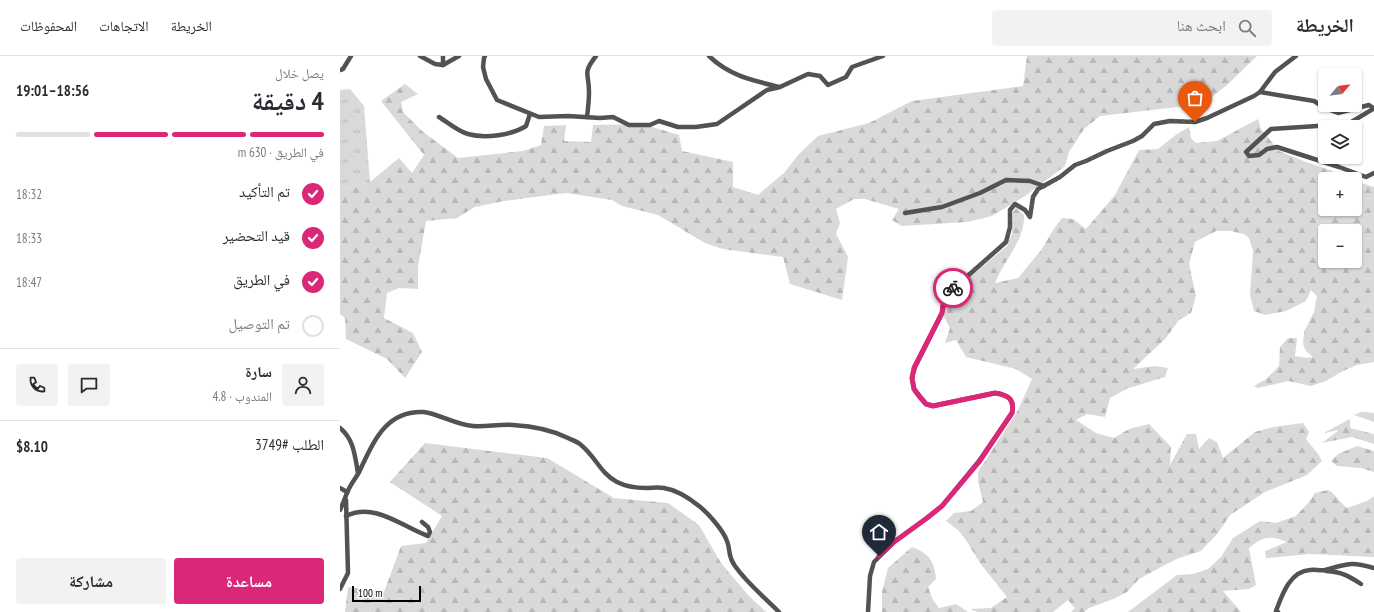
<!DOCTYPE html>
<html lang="ar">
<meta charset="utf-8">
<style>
body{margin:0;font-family:"PT Sans Narrow","Noto Naskh Arabic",sans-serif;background:#f2f2f3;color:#2b2b33;direction:rtl;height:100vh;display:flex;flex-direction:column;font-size:15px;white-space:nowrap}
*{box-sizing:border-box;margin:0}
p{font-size:13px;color:#7c7c81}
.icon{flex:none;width:22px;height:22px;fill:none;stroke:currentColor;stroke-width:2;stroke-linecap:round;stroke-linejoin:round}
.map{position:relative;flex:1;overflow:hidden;direction:ltr}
.side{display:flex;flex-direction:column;background:#fff;width:340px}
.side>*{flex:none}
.needle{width:26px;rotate:61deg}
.buttons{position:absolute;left:978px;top:12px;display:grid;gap:8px}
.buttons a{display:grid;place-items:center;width:44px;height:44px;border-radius:4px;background:#fff;box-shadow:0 1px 3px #0004;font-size:20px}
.scale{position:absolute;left:12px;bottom:10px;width:69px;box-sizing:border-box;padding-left:4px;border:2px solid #000;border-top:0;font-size:11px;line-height:14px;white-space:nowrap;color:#000;-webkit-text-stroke:3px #fff;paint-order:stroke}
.pin{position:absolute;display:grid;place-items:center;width:34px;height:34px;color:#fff;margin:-41px -17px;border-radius:50% 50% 50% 0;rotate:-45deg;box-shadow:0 0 4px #0007}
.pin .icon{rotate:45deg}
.courier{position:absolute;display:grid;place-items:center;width:40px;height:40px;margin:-20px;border:3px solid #db2777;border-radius:50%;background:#fff;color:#222;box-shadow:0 1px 5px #0007}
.headline em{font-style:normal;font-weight:800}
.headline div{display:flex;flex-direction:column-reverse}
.headline{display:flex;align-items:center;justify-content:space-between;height:68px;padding:0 16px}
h1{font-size:26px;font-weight:800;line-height:30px}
.bar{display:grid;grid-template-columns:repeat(4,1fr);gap:6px 4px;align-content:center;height:48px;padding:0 16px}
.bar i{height:5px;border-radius:3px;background:#e1e1e2}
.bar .selected{background:#db2777}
.bar p{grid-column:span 4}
.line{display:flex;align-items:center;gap:10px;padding:0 16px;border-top:1px solid #e1e1e2}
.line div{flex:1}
.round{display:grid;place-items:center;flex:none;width:42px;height:42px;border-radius:4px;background:#f2f2f3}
ol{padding:0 16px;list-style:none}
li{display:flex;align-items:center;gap:12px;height:44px}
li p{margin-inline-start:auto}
li .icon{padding:4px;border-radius:50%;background:#db2777;color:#fff;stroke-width:4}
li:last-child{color:#7c7c81}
li i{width:22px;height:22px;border:2px solid #e1e1e2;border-radius:50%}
.action{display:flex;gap:8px;margin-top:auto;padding:8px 16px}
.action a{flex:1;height:46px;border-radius:4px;background:#db2777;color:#fff;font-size:16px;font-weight:800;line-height:46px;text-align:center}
.action a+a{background:#f2f2f3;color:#2b2b33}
header{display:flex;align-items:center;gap:24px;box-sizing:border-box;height:56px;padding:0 20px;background:#fff;border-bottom:1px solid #e1e1e2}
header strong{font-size:19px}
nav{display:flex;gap:22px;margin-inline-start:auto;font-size:14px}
.search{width:280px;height:36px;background:#f2f2f3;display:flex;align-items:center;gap:10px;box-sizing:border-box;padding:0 14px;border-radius:4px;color:#7c7c81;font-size:15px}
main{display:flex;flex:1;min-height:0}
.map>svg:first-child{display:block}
.grass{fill:url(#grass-tufts)}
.forest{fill:url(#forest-firs);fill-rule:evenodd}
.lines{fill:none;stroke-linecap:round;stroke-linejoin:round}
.minor{stroke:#525252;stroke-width:4.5}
.done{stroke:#595959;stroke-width:4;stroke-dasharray:0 7.2}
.route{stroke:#db2777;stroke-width:5}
</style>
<header>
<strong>الخريطة</strong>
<div class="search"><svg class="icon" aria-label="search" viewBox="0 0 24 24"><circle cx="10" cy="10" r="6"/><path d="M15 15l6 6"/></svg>ابحث هنا</div>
<nav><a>الخريطة</a><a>الاتجاهات</a><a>المحفوظات</a></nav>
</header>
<main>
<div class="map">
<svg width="1034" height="556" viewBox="0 0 1034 556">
<defs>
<pattern id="grass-tufts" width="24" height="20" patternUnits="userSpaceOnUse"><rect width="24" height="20" fill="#d9d9d9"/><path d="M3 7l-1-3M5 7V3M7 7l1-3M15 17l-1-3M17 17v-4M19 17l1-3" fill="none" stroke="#b8b8b8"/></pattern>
<pattern id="forest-firs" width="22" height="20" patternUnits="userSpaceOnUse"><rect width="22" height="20" fill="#d9d9d9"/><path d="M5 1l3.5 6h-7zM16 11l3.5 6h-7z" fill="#b8b8b8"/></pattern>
</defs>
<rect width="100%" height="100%" fill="#fff"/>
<path class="grass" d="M10,33l14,17 6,76 -30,8v-100z"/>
<g class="forest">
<path d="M687,0h230l-30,29 -24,19 -103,12 -16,13 -15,23 -4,14 -40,30 -33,20 -25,6 -65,4 -10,-6 7,-11 -34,-10h-11l-18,10 4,14 -4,11 12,23 -6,43 -52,-16 -7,-27 -60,-8 -18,-6 -47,-28 -36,-9 -10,-6 -46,-7 -62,8 -29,6 -18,11 -31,3 -8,46v22l-19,-1 -12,5 -3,25 29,15 9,19 -17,26 -18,-19 -41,-20 -1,-21 -5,-4v-124l30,-8 29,-24 13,15 12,-18 -43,-54 24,-17 13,10 -17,8 2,10 19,19 36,27 65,-7 18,-6 3,-19 22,-1 -2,16 27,1 2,-17 49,-1 37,11 3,16 51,11v25l25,8 26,-22 15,-19 19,-18 51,-13 43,-22 111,-15z"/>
<path d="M918,63l3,10 18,22 27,11 24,8 20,9h-25v30h30v-28l19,6v175l-17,3 -16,7 -15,9 -15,5 -23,-5 -30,7 -4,-2 12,-7 13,-13 1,-19 8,-9h9l-2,18 12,2 6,-1 -7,-6 -3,-7 1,-12 10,-20 3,-16 -6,-6 -5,11 -20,10 -21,4 -11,-4 -4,-16 3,-44 -4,-13 -5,-4 -13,-3h-15l-21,11 -6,22 7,32 -5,17 -12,7 -14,19 -32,30 22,-3 13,2 -3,9 -39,12 -16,9 -5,19 -18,-3 -11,6 20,13 18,5 15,-9 20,-5 22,23 -1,18 17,-31h9l3,15 10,-11 8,4 6,16 32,-26 18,-5 30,-4 6,9 -3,7 12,15 4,7 -15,14 -42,17 -35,23 -12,18 -17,18 -22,7 -16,8 -24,13 -12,13 -14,7 -24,9 -5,4h-13l4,-4 -7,-8 -15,12h-76l-6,-3 20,-1 16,-11 -27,-34 -14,-23 -7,-9 -13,-10 8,-8 17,-2 12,-9 -5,-21v-9l40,-62 14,-31 -16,-10 -50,-12 -10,-17 -11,3 5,-15 -6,-11 2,-20 61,-51 5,-12 1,-22 3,-4 8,7c1,26 -20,45 -29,68l23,-5 24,-29 11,-19 9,-12 11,1 13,10 29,-34 24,-45 19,-1 19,-15 12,-7 2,11 5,5 21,-2zM985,175h30v30h-30z"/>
<path d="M1021,356l13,1v9l-20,-7z"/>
<path d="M1010,363v9l24,6v10l-22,-7 -30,6 17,-13 -15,3z"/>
<path d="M85,387l122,15 67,40 54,5 31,22 22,38 27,32 18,17h-421l3,-25 36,5 17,-46 25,-3 16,-27 -52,-34z"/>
<path d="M1017,390l17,5v21l-13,-4 -24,-2 -6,-5 7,-7z"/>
<path d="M988,434c8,4 12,13 19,18l20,-7 7,-5v61l-63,-3 -45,4 -1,-7 22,-9c-17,-7 -24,-6 -38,6l7,37 -7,4 -26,2 18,21h-113l49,-37 16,-1 15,-5 13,-12 12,-19 27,-17 16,2 20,-7 13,-14 6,-9z"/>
<path d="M572,491c17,6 23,15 24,32l-8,8 5,13 6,8 17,-4 12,8h-86v-20l6,-24z"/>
</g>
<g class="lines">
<g class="minor">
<path d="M80,0l15,8 8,1"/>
<path d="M103,0v9"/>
<path d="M145,0l-1,2 -1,9 3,12 11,21 42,17 29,-1 32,2 13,-1 16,8h21l9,-4 19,6h18l21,-3 50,-34 13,-3 28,-13 12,2 8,9 18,-8 6,-10 31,-11"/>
<path d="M369,0c21,20 43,24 70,31"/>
<path d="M103,9l16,-9"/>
<path d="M0,14l3,-1 8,-13"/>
<path d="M920,36l54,9 11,7 13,5 31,-8 3,2 1,2 -25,15 -77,5 -25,23 3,4 10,-1 8,-6 10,-2 62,20 27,10 8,-4"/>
<path d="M99,61c8,5 20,15 29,17 17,5 44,1 58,-8l4,-12"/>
<path d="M247,61c1,-8 2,-17 2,-25 0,-20 -7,-18 7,-36"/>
<path d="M565,157l37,-6 38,-14 26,-13 24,1 14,5"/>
<path d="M0,372c14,11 15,29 18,45"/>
<path d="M0,432l7,4"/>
<path d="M0,454c3,-6 5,-13 8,-19 3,-8 9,-14 12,-21 14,-29 26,-60 64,-58 15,2 32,13 49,14 13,1 26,-2 40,-1 17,1 39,5 55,13 4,2 10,4 13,7 14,11 20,29 36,37 8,4 20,6 29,6 6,0 12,-1 18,0 13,2 25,10 35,18 9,7 24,24 28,35 4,10 0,14 8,25 12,17 29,31 44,46"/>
<path d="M6,460c30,-14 56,11 82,20l2,-4 -2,-5 -6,-5"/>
<path d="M986,515c16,1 23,5 35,13"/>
<path d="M0,533l8,-16 -2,-73"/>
<path d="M528,556l2,-36 4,-14 20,-20 33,-24 15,-12 37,-45 33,-48c3,-14 -4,-18 -17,-20l-53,11 -9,2 -7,-2 -12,-15 -2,-11 3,-11 27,-54 3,-17 61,-54 4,-15v-17l5,-6 10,6 5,7 3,-20 5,-8 22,-12 15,-12 11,-4 21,-10 26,-10 9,-5 12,-12 16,-3 25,1 12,-4 47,-22 6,-4 15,-20 21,-16"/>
<path d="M938,556l-2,-1c6,-16 14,-40 34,-41 5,-1 10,1 15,0 23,-6 25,-9 49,-2"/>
</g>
</g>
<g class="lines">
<path class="done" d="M613,232l53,-46 4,-15v-17l5,-6 10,6 5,7 3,-21 5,-6 22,-13 15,-12 11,-4 21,-10 26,-10 9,-5 12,-12 16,-3 25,1"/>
<path class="route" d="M539,500l15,-14 33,-24 15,-12 37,-44 33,-49c3,-14 -4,-18 -17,-20l-62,13 -7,-2 -7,-8 -5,-7 -2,-11 2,-10 28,-55 2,-17 9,-8"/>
</g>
</svg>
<div class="buttons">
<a><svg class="needle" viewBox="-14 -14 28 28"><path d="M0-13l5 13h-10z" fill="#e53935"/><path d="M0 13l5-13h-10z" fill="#7c7c81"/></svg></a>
<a><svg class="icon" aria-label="layers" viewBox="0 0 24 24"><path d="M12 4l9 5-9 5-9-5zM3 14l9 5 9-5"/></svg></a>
<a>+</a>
<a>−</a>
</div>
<div class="scale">100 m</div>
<div class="pin" style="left:855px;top:66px;background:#ea580c"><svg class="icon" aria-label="bag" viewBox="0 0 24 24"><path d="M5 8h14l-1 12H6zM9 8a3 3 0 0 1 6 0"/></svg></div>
<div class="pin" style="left:539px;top:500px;background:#1f2937"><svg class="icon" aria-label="home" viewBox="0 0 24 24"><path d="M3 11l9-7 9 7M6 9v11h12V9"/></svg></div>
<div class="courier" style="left:613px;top:232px"><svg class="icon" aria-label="bike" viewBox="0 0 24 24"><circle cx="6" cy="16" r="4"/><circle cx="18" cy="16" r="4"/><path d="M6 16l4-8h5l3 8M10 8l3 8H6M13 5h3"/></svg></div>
</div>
<section class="side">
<div class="headline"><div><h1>4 دقيقة</h1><p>يصل خلال</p></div><em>18:56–19:01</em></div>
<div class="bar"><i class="selected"></i><i class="selected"></i><i class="selected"></i><i></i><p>في الطريق · 630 m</p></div>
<ol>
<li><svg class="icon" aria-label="check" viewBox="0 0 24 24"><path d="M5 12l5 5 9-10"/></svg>تم التأكيد<p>18:32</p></li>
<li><svg class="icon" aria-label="check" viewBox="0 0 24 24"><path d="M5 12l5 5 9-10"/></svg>قيد التحضير<p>18:33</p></li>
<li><svg class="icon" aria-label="check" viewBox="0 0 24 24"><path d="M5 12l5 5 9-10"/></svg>في الطريق<p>18:47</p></li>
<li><i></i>تم التوصيل</li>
</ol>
<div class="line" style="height:72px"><a class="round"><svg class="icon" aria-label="person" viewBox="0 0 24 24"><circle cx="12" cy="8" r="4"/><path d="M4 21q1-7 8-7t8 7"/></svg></a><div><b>سارة</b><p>المندوب · 4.8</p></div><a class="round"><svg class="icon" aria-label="chat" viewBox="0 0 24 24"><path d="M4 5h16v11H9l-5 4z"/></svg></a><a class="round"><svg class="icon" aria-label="phone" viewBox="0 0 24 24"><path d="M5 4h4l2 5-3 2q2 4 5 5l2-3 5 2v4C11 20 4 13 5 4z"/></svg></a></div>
<div class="line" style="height:52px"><div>الطلب #3749</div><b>$8.10</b></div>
<div class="action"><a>مساعدة</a><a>مشاركة</a></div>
</section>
</main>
